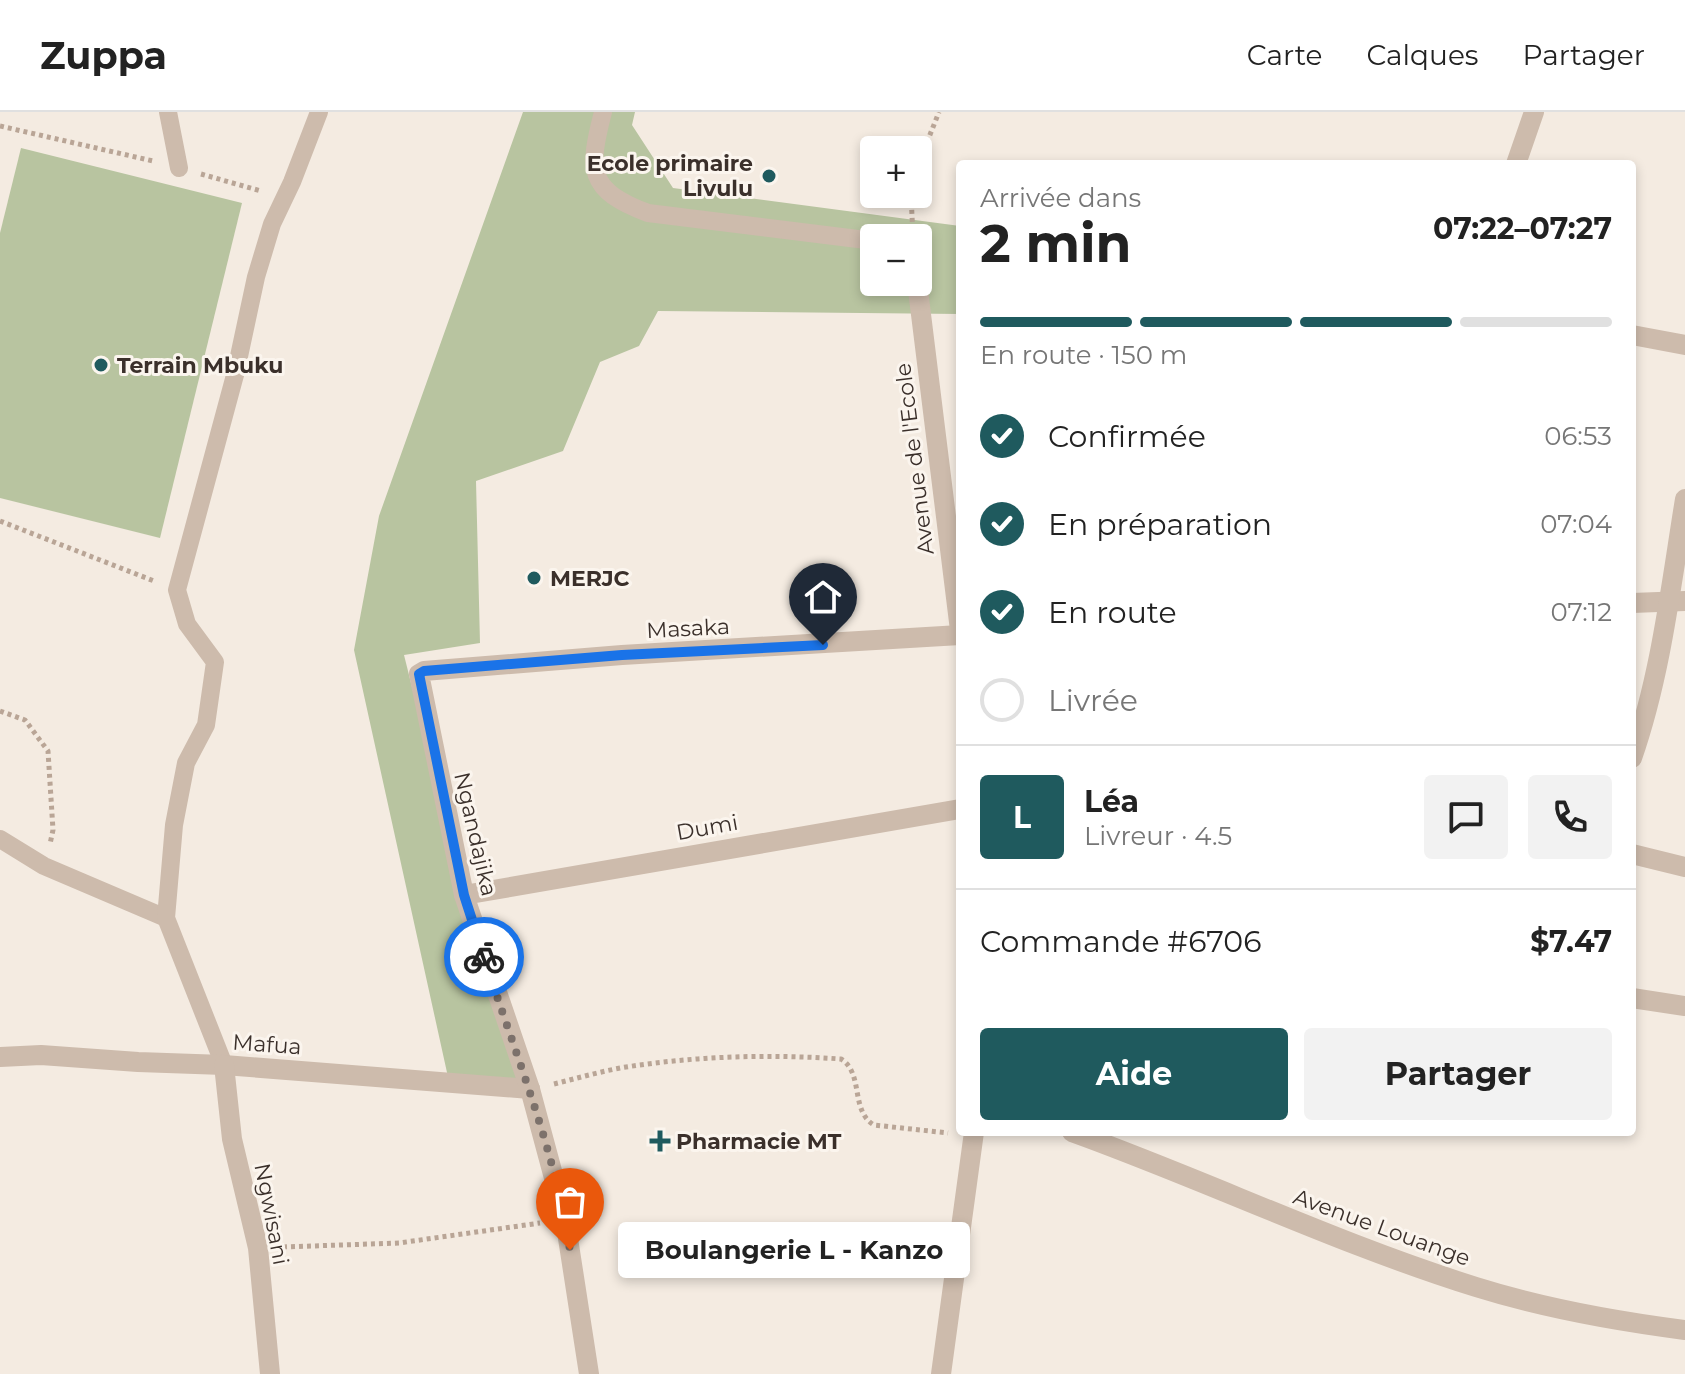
<!DOCTYPE html>
<html lang="fr">
<meta charset="utf-8">
<style>
body{margin:0;font-family:Montserrat,sans-serif;background:#f2f2f2;color:#222;height:100vh;display:flex;flex-direction:column;font-size:30px;white-space:nowrap}
*{box-sizing:border-box;margin:0}
p{font-size:26px;color:#767676}
.icon{flex:none;width:44px;height:44px;fill:none;stroke:currentColor;stroke-width:2;stroke-linecap:round;stroke-linejoin:round}
.map{position:relative;flex:1;overflow:hidden}
.drawer{position:absolute;left:956px;top:48px;width:680px;height:976px;display:flex;flex-direction:column;background:#fff;border-radius:8px;box-shadow:0 4px 12px #0003}
.drawer>*{flex:none}
.tools{position:absolute;left:860px;top:24px;display:grid;gap:16px}
.tools a{display:grid;place-items:center;width:72px;height:72px;border-radius:8px;background:#fff;box-shadow:0 4px 12px #0003;font-size:40px}
.pin{position:absolute;display:grid;place-items:center;width:68px;height:68px;color:#fff;margin:-82px -34px;border-radius:50% 50% 50% 0;rotate:-45deg;box-shadow:0 0 8px #0007}
.pin .icon{rotate:45deg}
.courier{position:absolute;display:grid;place-items:center;width:80px;height:80px;margin:-40px;border:6px solid #1a73e8;border-radius:50%;background:#fff;color:#222;box-shadow:0 2px 10px #0007}
.bubble{position:absolute;height:56px;border-radius:8px;background:#fff;box-shadow:0 4px 12px #0003;font-size:26px;font-weight:700;line-height:56px;text-align:center}
.overview em{font-style:normal;font-weight:700}
.overview div{display:flex;flex-direction:column-reverse}
.overview{display:flex;align-items:center;justify-content:space-between;height:136px;padding:0 24px}
h1{font-size:52px;font-weight:700;line-height:60px}
.bar{display:grid;grid-template-columns:repeat(4,1fr);gap:12px 8px;align-content:center;height:96px;padding:0 24px}
.bar i{height:10px;border-radius:6px;background:#e0e0e0}
.bar .active{background:#1f5a5e}
.bar p{grid-column:span 4}
.line{display:flex;align-items:center;gap:20px;padding:0 24px;border-top:2px solid #e0e0e0}
.line div{flex:1}
.round{display:grid;place-items:center;flex:none;width:84px;height:84px;border-radius:8px;background:#f2f2f2}
ol{padding:0 24px;list-style:none}
li{display:flex;align-items:center;gap:24px;height:88px}
li p{margin-inline-start:auto}
li .icon{padding:8px;border-radius:50%;background:#1f5a5e;color:#fff;stroke-width:4}
li:last-child{color:#767676}
li i{width:44px;height:44px;border:4px solid #e0e0e0;border-radius:50%}
.primary-button{display:flex;gap:16px;margin-top:auto;padding:16px 24px}
.primary-button a{flex:1;height:92px;border-radius:8px;background:#1f5a5e;color:#fff;font-size:32px;font-weight:700;line-height:92px;text-align:center}
.primary-button a+a{background:#f2f2f2;color:#222}
header{display:flex;align-items:center;gap:48px;box-sizing:border-box;height:112px;padding:0 40px;background:#fff;border-bottom:2px solid #e0e0e0}
header strong{font-size:38px}
nav{display:flex;gap:44px;margin-inline-start:auto;font-size:28px}
.map>svg:first-child{display:block}
.green{fill:#b8c4a0;fill-rule:evenodd}
.lines{fill:none;stroke-linecap:round;stroke-linejoin:round}
.path{stroke:#b9a596;stroke-width:5;stroke-dasharray:4 4;stroke-linecap:butt}
.lane{stroke:#cdbbac;stroke-width:18}
.street{stroke:#cdbbac;stroke-width:20}
.done{stroke:#7c716b;stroke-width:8;stroke-dasharray:0 14.4}
.route{stroke:#1a73e8;stroke-width:10}
.poi-dot{fill:#1f5a5e;stroke:#fbf5ee;stroke-width:3}
.labels{text-anchor:middle;stroke-width:6;stroke-linejoin:round;paint-order:stroke}
.poi-label{font-size:22px;font-weight:bold;fill:#3b302b;stroke:#fbf5ee;text-anchor:start}
.street-label{font-size:22px;fill:#3b302b;stroke:#fbf5ee}
</style>
<header>
<strong>Zuppa</strong>
<nav><a>Carte</a><a>Calques</a><a>Partager</a></nav>
</header>
<div class="map">
<svg width="1685" height="1262" viewBox="0 0 1685 1262">
<rect width="100%" height="100%" fill="#f4ebe1"/>
<g class="green">
<path d="M523,0h112l-3,13 41,63 287,38v88l-302,-3 -19,35 -39,16 -37,89 -87,30 4,162 -76,12 60,240 66,194 -82,-12 -94,-427 25,-134zM874,126h44v44h-44z"/>
<path d="M21,36l221,55 -82,335 -160,-40v-265z"/>
</g>
<g class="lines">
<g class="path">
<path d="M0,14l153,35"/>
<path d="M918,53l21,-53"/>
<path d="M201,62l60,17"/>
<path d="M911,82l2,44"/>
<path d="M0,409l154,60"/>
<path d="M0,599l25,9 23,31 5,79 -3,14"/>
<path d="M554,972c24,-6 48,-13 72,-17 71,-11 144,-13 215,-8 23,14 9,52 33,66l74,8"/>
<path d="M283,1135l116,-4 141,-20"/>
</g>
<g class="lane">
<path d="M168,0l11,56"/>
<path d="M603,0c-15,58 -16,78 45,101l226,28"/>
<path d="M0,727l44,27 122,52"/>
<path d="M224,953l-58,-147 8,-93 12,-62 20,-38 9,-63 -28,-38 -10,-34 58,-215 21,-98 16,-53 20,-42 27,-70"/>
</g>
<g class="street">
<path d="M1516,52l18,-52"/>
<path d="M917,170l43,348"/>
<path d="M1632,223l53,10"/>
<path d="M1632,491l53,-2"/>
<path d="M1632,646c29,-83 39,-173 53,-259"/>
<path d="M1632,742l53,13"/>
<path d="M464,783l496,-86"/>
<path d="M1632,886l53,8"/>
<path d="M0,945l41,-2 97,7 86,3 306,24"/>
<path d="M224,953l8,74 26,109 12,126"/>
<path d="M1072,1020c136,49 266,112 404,155 67,21 139,34 209,43"/>
<path d="M589,1262l-24,-155 -35,-130 -66,-194 -45,-221 5,-3 198,-16 338,-20"/>
<path d="M941,1262l33,-242"/>
</g>
</g>
<g class="lines">
<path class="done" d="M484,845c31,97 71,192 86,293"/>
<path class="route" d="M484,845l-20,-62 -45,-221 5,-3 198,-16 201,-10"/>
</g>
<g class="poi-dot">
<circle cx="769" cy="64" r="8"/>
<circle cx="101" cy="253" r="8"/>
<circle cx="534" cy="466" r="8"/>
<path d="M656 1017h8v8h8v8h-8v8h-8v-8h-8v-8h8z"/>
</g>
<g class="labels">
<g class="poi-label">
<text x="753" y="59" text-anchor="end">Ecole primaire<tspan x="753" dy="25">Livulu</tspan></text>
<text x="117" y="261">Terrain Mbuku</text>
<text x="550" y="474">MERJC</text>
<text x="676" y="1037">Pharmacie MT</text>
</g>
<g class="street-label">
<text transform="translate(914 347) rotate(-97)" y="8">Avenue de l'Ecole</text>
<text transform="translate(688 516) rotate(-3)" y="8">Masaka</text>
<text transform="translate(707 715) rotate(-10)" y="8">Dumi</text>
<text transform="translate(476 722) rotate(77)" y="8">Ngandajika</text>
<text transform="translate(267 932) rotate(4)" y="8">Mafua</text>
<text transform="translate(272 1102) rotate(79)" y="8">Ngwisani</text>
<text transform="translate(1382 1115) rotate(20)" y="8">Avenue Louange</text>
</g>
</g>
</svg>
<div class="tools">
<a>+</a>
<a>−</a>
</div>
<div class="pin" style="left:570px;top:1138px;background:#ea580c"><svg class="icon" aria-label="bag" viewBox="0 0 24 24"><path d="M5 8h14l-1 12H6zM9 8a3 3 0 0 1 6 0"/></svg></div>
<div class="pin" style="left:823px;top:533px;background:#1f2937"><svg class="icon" aria-label="home" viewBox="0 0 24 24"><path d="M3 11l9-7 9 7M6 9v11h12V9"/></svg></div>
<div class="courier" style="left:484px;top:845px"><svg class="icon" aria-label="bike" viewBox="0 0 24 24"><circle cx="6" cy="16" r="4"/><circle cx="18" cy="16" r="4"/><path d="M6 16l4-8h5l3 8M10 8l3 8H6M13 5h3"/></svg></div>
<div class="bubble" style="left:618px;top:1110px;width:352px">Boulangerie L - Kanzo</div>
<section class="drawer">
<div class="overview"><div><h1>2 min</h1><p>Arrivée dans</p></div><em>07:22–07:27</em></div>
<div class="bar"><i class="active"></i><i class="active"></i><i class="active"></i><i></i><p>En route · 150 m</p></div>
<ol>
<li><svg class="icon" aria-label="check" viewBox="0 0 24 24"><path d="M5 12l5 5 9-10"/></svg>Confirmée<p>06:53</p></li>
<li><svg class="icon" aria-label="check" viewBox="0 0 24 24"><path d="M5 12l5 5 9-10"/></svg>En préparation<p>07:04</p></li>
<li><svg class="icon" aria-label="check" viewBox="0 0 24 24"><path d="M5 12l5 5 9-10"/></svg>En route<p>07:12</p></li>
<li><i></i>Livrée</li>
</ol>
<div class="line" style="height:144px"><b class="round" style="background:#1f5a5e;color:#fff">L</b><div><b>Léa</b><p>Livreur · 4.5</p></div><a class="round"><svg class="icon" aria-label="chat" viewBox="0 0 24 24"><path d="M4 5h16v11H9l-5 4z"/></svg></a><a class="round"><svg class="icon" aria-label="phone" viewBox="0 0 24 24"><path d="M5 4h4l2 5-3 2q2 4 5 5l2-3 5 2v4C11 20 4 13 5 4z"/></svg></a></div>
<div class="line" style="height:104px"><div>Commande #6706</div><b>$7.47</b></div>
<div class="primary-button"><a>Aide</a><a>Partager</a></div>
</section>
</div>
